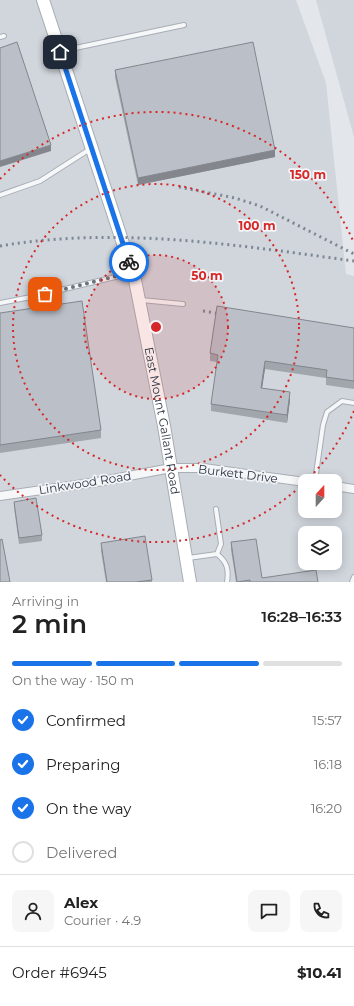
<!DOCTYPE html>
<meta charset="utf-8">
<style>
body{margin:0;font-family:Montserrat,sans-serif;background:#f6f6f6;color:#222;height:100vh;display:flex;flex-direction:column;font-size:15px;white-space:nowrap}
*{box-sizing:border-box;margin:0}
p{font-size:13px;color:#767676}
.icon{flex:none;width:22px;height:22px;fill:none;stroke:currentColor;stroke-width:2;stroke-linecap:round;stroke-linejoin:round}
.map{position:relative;height:582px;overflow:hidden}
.side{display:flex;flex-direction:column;background:#fff;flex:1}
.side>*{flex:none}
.needle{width:26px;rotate:21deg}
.tools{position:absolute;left:298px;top:474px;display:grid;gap:8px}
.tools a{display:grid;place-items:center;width:44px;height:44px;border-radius:8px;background:#fff;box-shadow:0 2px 10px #0003;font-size:20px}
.pin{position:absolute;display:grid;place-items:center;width:34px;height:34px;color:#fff;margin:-17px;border-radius:8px;box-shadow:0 2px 6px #0006}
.courier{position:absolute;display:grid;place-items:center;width:40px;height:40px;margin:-20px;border:3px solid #1a73e8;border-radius:50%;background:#fff;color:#222;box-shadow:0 1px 5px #0007}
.overview em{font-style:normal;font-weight:600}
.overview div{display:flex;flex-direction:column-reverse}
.overview{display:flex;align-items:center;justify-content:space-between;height:68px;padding:0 12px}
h1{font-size:26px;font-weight:600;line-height:30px}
.bar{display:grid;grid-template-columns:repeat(4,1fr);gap:6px 4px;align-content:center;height:48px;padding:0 12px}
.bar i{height:5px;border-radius:3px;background:#e0e0e0}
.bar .current{background:#1a73e8}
.bar p{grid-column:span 4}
.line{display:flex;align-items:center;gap:10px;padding:0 12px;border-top:1px solid #e0e0e0}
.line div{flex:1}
.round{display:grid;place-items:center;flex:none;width:42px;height:42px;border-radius:8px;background:#f6f6f6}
ol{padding:0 12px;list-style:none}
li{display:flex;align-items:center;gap:12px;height:44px}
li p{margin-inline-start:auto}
li .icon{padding:4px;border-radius:50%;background:#1a73e8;color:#fff;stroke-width:4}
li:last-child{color:#767676}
li i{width:22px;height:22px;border:2px solid #e0e0e0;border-radius:50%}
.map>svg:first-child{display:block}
.built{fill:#d1d6dd;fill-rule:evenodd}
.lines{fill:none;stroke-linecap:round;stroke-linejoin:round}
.lane-casing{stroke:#a8aeb5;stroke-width:6}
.street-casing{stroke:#a8aeb5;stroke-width:10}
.secondary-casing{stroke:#a8aeb5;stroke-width:14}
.lane{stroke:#f6f7f9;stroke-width:4}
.street{stroke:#f6f7f9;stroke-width:8}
.secondary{stroke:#fff;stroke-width:12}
.rail{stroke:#7d8794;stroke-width:3;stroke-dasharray:2 4;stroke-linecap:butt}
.wall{fill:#a1a5ac}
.shaded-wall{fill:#83868c}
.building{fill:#bbc0c8;stroke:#83868c}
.done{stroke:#6b737e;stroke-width:4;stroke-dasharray:0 7.2}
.route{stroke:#1a73e8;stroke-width:5}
.ring{fill:none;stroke:#d62828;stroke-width:2;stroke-dasharray:2 4}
.labels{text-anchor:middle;stroke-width:3.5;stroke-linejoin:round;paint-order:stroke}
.street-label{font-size:12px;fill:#2b3543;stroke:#f3f5f8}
.centre{fill:#d62828;stroke:#f3f5f8;stroke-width:2}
.ring-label{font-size:12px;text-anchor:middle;font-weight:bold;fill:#d62828;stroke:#f3f5f8;stroke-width:3.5;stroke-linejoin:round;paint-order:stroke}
</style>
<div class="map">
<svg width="354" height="582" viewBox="0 0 354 582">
<rect width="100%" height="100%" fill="#e3e7eb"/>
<g class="built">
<path d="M0,0h296l30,83 20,191 8,2v306h-354zM305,481h30v30h-30zM305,533h30v30h-30z"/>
<path d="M316,0h38v137z"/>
</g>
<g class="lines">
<defs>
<g id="lane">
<path d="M0,37l4,-1"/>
<path d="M61,51l123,-26"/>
<path d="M0,195l40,-14 50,-32"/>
<path d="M141,300l42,4"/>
<path d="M0,303l31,-6 101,-24"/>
<path d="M315,481l8,-56 4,-13 15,-11 12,2"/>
<path d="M216,509l5,35 -4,10"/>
<path d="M188,558l29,-4c10,8 12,15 10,28"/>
<path d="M352,582l2,-5"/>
</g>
<g id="street">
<path d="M335,486l19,3"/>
<path d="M0,496l97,-14 74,-14h33l101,14"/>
</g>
<g id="secondary">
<path id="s1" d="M43,0l92,280 29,146 26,156"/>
</g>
</defs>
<use href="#lane" class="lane-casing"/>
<use href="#street" class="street-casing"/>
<use href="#secondary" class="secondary-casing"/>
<use href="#lane" class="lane"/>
<use href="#street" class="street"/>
<use href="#secondary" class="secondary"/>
<g class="rail">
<path d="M179,187l56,11 25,8 94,48"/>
<path d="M0,246c118,-20 237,-1 354,15"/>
<path d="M203,311l24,4"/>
</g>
</g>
<g class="wall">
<path d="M115,70l160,87 -137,28 -23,-108z"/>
<path d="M0,313l101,117v8l-101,15z"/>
<path d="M354,328v61l-28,-4v-7l-61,-9 -3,19 28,12 -3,23 -76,-12v-7l6,-42 -7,-1v-8z"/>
<path d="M14,502l28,33v6l-23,3 -5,-37z"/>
<path d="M300,531l5,2v20h-3l-2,-17z"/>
<path d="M231,542l31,36 56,4h-82l-5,-32z"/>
<path d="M101,543l51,37v2h-46l-5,-31z"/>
</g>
<g class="shaded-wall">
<path d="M51,145v6l-51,16v-6z"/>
<path d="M275,150v7l-137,28v-7z"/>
<path d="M265,361v8l-4,26v-7z"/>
<path d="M290,392v8l-3,23v-8z"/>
</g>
<g class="building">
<path d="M17,42l34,103 -51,16v-113z"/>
<path d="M253,42l22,108 -137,28 -23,-108z"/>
<path d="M82,301l19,129 -101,15v-132z"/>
<path d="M217,306l137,22v53l-28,-4 1,-7 -62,-9 -4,27 29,4 -3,23 -76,-11 7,-49 -8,-2z"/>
<path d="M36,498l6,37 -23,3 -5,-36z"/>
<path d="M325,527l1,6h-21v14h-3l-2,-16z"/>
<path d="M145,536l7,44 -16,2h-29l-6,-39z"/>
<path d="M2,539l8,43h-10v-42z"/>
<path d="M256,539l6,39 54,-8 2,12h-68v-2l-13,2 -6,-40z"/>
</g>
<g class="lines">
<path class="done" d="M45,294l88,-22 -4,-10"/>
<path class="route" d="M60,52l69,210"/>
</g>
<circle cx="156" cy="327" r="72" fill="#d62828" fill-opacity=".12"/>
<g class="ring">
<circle cx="156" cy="327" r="72"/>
<circle cx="156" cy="327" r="143"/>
<path d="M354 411A215 215 0 0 1 307 480M304 483A215 215 0 0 1 0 475M0 179A215 215 0 0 1 354 243"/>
</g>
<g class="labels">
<g class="street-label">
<text dy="4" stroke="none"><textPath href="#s1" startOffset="438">East Mount Gallant Road</textPath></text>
<text transform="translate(238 474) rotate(7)" y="4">Burkett Drive</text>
<text transform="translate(85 483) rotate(-9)" y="4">Linkwood Road</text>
</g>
</g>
<circle cx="156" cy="327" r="6" class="centre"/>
<g class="ring-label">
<text x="308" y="179">150 m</text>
<text x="257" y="230">100 m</text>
<text x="207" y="280">50 m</text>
</g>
</svg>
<div class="tools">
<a><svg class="needle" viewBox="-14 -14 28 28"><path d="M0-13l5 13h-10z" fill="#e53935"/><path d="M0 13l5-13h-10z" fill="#767676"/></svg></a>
<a><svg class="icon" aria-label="layers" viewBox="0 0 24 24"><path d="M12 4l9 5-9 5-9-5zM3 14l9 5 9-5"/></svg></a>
</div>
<div class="pin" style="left:45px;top:294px;background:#ea580c"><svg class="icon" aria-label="bag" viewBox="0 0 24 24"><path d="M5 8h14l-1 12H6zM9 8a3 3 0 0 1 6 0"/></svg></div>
<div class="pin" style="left:60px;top:52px;background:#1f2937"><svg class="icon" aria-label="home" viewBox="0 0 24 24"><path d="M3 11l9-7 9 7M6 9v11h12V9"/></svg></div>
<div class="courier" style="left:129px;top:262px"><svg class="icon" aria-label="bike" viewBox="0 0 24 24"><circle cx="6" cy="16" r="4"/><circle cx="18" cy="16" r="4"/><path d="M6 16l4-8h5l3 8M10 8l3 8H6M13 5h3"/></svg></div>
</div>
<section class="side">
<div class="overview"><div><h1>2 min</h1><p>Arriving in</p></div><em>16:28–16:33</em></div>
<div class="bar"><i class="current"></i><i class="current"></i><i class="current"></i><i></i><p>On the way · 150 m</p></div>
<ol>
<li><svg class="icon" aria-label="check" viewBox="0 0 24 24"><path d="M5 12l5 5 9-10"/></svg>Confirmed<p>15:57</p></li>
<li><svg class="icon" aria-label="check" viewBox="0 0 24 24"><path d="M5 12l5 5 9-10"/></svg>Preparing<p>16:18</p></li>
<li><svg class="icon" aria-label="check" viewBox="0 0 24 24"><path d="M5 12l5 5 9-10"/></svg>On the way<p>16:20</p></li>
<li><i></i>Delivered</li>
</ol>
<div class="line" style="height:72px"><a class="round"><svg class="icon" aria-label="person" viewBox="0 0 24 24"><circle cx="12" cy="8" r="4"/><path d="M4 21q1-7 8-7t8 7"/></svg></a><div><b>Alex</b><p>Courier · 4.9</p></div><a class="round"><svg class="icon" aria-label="chat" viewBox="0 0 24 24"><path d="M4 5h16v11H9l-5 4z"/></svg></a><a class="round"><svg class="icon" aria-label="phone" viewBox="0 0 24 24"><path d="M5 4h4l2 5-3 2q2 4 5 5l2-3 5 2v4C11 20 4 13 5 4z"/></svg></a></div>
<div class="line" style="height:52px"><div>Order #6945</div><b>$10.41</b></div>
</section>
